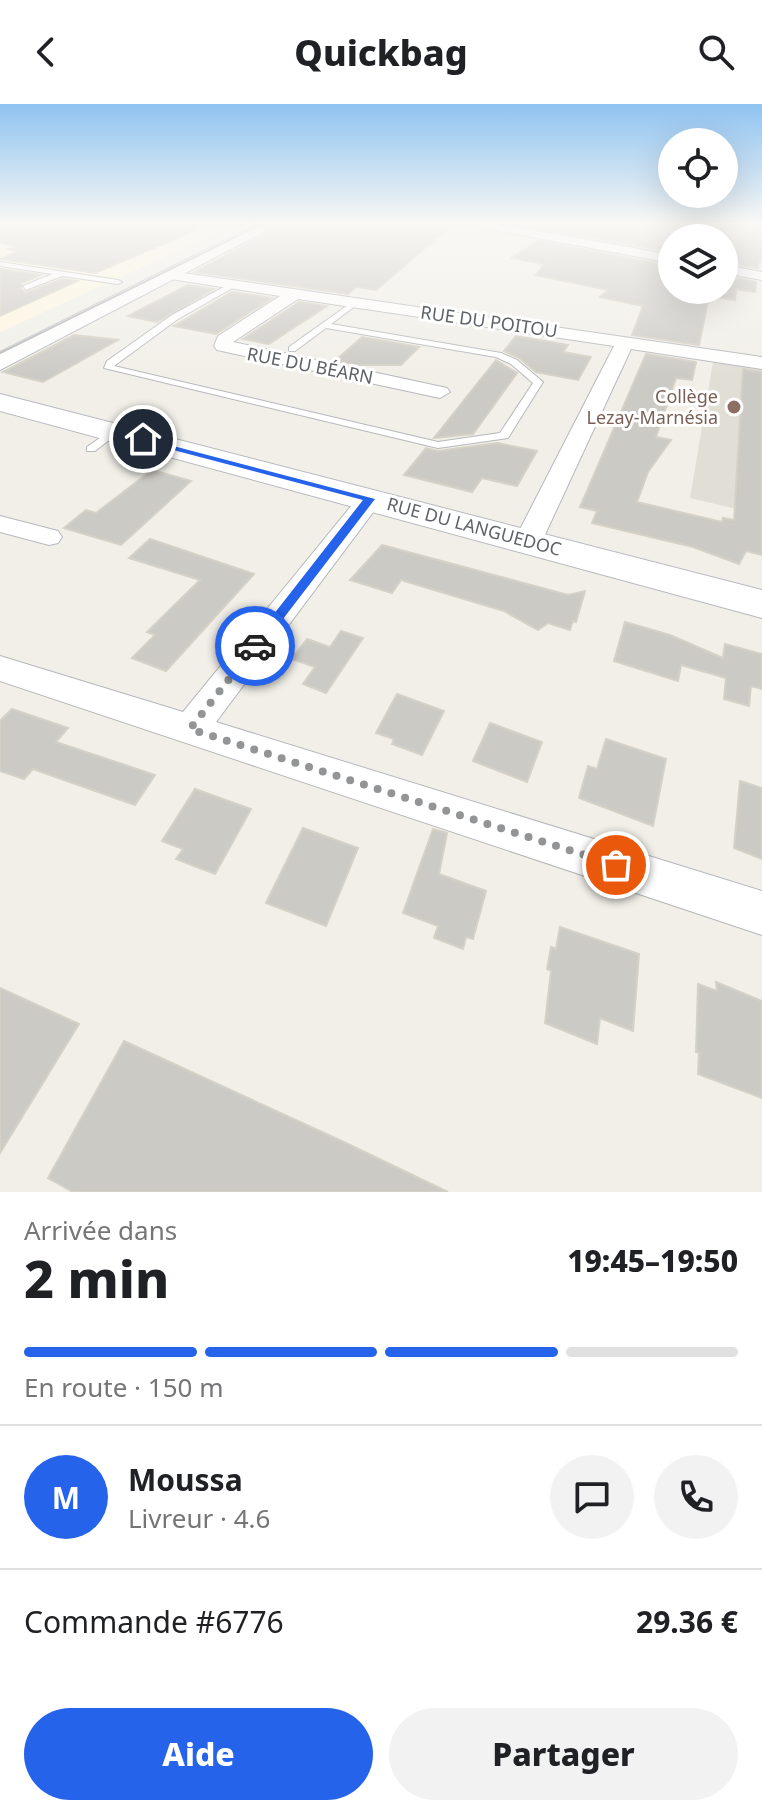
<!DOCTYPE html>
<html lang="fr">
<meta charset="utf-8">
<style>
body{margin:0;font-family:"Noto Sans",sans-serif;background:#f2f2f2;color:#202124;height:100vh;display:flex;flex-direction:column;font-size:30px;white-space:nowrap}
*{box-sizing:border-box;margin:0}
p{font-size:26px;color:#757577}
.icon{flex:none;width:44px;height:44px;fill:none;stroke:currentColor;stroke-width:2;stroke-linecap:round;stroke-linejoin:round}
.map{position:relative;height:1088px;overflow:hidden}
.drawer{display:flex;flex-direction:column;background:#fff;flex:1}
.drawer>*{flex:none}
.buttons{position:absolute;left:658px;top:24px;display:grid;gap:16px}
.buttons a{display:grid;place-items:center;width:80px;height:80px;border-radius:50%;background:#fff;box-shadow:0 8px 32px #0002;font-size:40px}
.pin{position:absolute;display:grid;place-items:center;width:68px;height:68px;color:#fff;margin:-34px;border:4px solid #fff;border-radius:50%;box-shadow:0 2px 8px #0007}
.courier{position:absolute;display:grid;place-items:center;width:80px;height:80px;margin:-40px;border:6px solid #2563eb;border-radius:50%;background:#fff;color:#222;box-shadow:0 2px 10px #0007}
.overview em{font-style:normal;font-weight:800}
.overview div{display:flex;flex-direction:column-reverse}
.overview{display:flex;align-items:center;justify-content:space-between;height:136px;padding:0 24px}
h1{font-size:52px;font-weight:800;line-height:60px}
.bar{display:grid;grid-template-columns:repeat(4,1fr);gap:12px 8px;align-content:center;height:96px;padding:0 24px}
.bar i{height:10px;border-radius:6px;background:#e0e0e0}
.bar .on{background:#2563eb}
.bar p{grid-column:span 4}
.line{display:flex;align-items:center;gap:20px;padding:0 24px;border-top:2px solid #e0e0e0}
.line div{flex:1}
.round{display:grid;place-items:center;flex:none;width:84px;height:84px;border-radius:42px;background:#f2f2f2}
.primary-button{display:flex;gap:16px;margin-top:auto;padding:16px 24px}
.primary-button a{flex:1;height:92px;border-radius:48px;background:#2563eb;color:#fff;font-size:32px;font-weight:800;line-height:92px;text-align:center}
.primary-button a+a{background:#f2f2f2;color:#202124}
header{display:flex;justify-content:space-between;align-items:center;height:104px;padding:0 24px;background:#fff;font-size:36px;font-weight:800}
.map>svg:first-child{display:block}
.commercial{fill:#fef7e0}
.education{fill:#e1ded6}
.building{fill:#cccac5;stroke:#d6d1c6;stroke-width:2}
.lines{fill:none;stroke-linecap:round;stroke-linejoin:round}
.lane-casing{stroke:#b5b8bc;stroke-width:2}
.street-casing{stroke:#b5b8bc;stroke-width:2}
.secondary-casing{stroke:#b6babf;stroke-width:2}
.lane{fill:#fff;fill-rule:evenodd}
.street{fill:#fff;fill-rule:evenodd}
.secondary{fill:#fff;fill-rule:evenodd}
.tram{stroke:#b6b7b8;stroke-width:2}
.route{fill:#2563eb}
.done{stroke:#929495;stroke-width:8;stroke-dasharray:0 14.4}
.education-dot{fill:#8d6e63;stroke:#fff;stroke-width:3}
.labels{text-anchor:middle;stroke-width:6;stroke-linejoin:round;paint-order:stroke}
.far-street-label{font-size:18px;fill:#5f6368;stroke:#fff}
.far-education-label{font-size:18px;fill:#785e54;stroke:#fff;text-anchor:end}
</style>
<header><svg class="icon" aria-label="back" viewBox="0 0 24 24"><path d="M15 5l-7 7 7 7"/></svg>Quickbag<svg class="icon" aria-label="search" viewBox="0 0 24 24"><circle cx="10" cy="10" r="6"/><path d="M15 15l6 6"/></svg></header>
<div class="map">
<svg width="762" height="1088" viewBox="0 0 762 1088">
<rect width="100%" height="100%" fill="#f1efe8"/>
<path class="commercial" d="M0,120h237l-237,108z"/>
<path class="education" d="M713,258l49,8v145l-72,-17z"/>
<g class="building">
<path d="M0,120h210l-115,49 -95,-14 19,-8 -11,-2 8,-3 -16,-3z"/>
<path d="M284,120h169l-77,66 -20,-3 -8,7 -153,-22z"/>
<path d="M546,120h141l-23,12 8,4v12l-122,-22z"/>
<path d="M703,120h36l23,4v34l-3,-1 -1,7 -34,-6v-24h-42z"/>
<path d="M538,137l134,25v24h52v-14l32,6 -1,10 -19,-3 -1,11 -26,-4 -10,49 -67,-10 11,-29 -43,-9 8,-7 -72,-15 9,-11 -33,-6z"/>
<path d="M0,165l41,6 -19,8 -1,5 4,5 37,-14 15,2 -77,35z"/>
<path d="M188,181l26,4 -57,33 -29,-6z"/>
<path d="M232,188l40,6 -56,36 -42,-8z"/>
<path d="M299,198l28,4 -58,38 -26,-5z"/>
<path d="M74,231l44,5 -75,42 -40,-10z"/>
<path d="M516,232l52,9 -5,7 28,5 -13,23 -42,-8 -17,-14 -15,-7z"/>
<path d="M362,233l57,10 -18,18h-47l-19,-4z"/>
<path d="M646,250l50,8 -4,18 -16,-2 -20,59 15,3 -23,32 -11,30 85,20 1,-4 11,2 9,-151 19,3v183l-16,-4 -7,13 -46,-17 -101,-24 5,-12 -17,-4z"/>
<path d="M496,256l21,13 -44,61 -39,4z"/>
<path d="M497,339l40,8 -20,35 -35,-8 -10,14 -68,-17 22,-27 12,3z"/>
<path d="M152,366l39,11 -70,64 -57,-17 22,-18 10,3z"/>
<path d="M150,435l104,35 -88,97 -34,-13 23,-23 -8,-3 53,-52 -71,-22z"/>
<path d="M382,441l186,50 17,-4 -9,31 -3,-1 -3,9 -22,-7 -10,7 -34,-19 -103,-31 -9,13 -42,-13z"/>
<path d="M625,518l45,13 53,23 2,-14 37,10v35l-11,-3 -2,20 -25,-7 2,-21 -45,-13 -3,16 -64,-20z"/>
<path d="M341,527l22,7 -37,55 -23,-9 12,-17 -23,-8 15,-20 23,8z"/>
<path d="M397,590l47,17 -22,44 -30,-11 2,-5 -18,-6z"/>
<path d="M12,605l56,19 -12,14 99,33 -20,30 -102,-36 -9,10 -24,-8v-50z"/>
<path d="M490,619l52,19 -15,40 -54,-21z"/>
<path d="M606,635l60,20 -13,67 -74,-28 9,-32 9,3z"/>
<path d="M740,677l22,7v71l-28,-11z"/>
<path d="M195,685l56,20 -36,65 -39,-15 7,-10 -21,-8z"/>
<path d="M303,724l55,20 -32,78 -60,-23z"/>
<path d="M433,725l14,4 -8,41 47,17 -13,48 -7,-2 -3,12 -29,-11 4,-12 -35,-13z"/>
<path d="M560,823l79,27 -6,77 -33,-13 -3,26 -52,-21 6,-52 -4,-2 4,-22 5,2z"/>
<path d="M716,878l46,19v97l-64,-24 1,-21 -3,-1 2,-68 19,7z"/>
<path d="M0,884l79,36 -79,129z"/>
<path d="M124,937l222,102 102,49h-375l-25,-14z"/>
</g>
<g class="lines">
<defs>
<g id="lane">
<path d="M693,120h7l-23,12 2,2 -12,-1z"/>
<path d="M0,158l118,18 4,2 -4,2 -56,-8 -36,14 -3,-4 29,-12 -52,-8z"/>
<path d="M233,178l3,4 -58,33 -64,47 324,76 62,-9 33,-50 -22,-19 -15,-7 -170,-29 -31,23h-6v-4l66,-47 3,4 -27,20 170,29 16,7 26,22 -35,56 -70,10 -334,-80 3,-7 65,-46z"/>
<path d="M114,324l4,1v4l-23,18h-8v-4z"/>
</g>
<g id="street">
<path d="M476,120h25l171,31v8l-190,-35z"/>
<path d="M724,161l38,7v8l-38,-7z"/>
<path d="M169,167l593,86v12l-131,-20 -89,192 -4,6 -10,2 -10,-2 -4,-6 100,-195 -316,-47 -65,43 214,46 3,4 -10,6 -223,-48 -3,-4 4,-10 62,-40 -116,-18 -2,-3z"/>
<path d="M370,387l9,3 4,5 -167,223 546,169v44l-762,-254v-25l183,56 178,-218z"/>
<path d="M0,412l58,15 4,6 -4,6 -9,2 -49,-13z"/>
</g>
<g id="secondary">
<path d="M258,120h21l-279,146v-18z"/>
<path d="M0,290l762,196v28l-762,-207z"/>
</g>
</defs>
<use href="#lane" class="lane-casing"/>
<use href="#street" class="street-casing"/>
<use href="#secondary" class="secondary-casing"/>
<use href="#lane" class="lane"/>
<use href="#street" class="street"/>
<use href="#secondary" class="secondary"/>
<path class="tram" d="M0,249l262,-129"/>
</g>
<linearGradient id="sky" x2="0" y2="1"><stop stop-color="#8fc3f1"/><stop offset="0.44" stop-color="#f9f8f5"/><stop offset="1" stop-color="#f9f8f5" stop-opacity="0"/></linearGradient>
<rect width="762" height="272" fill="url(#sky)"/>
<path class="route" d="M139,333l236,62 -115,150 -5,2 -6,-5 114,-146 -224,-59z"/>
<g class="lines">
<path class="done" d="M255,542l-65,83 426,136"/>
</g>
<circle class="education-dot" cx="734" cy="303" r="8"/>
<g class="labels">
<g class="far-street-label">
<text transform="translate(489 218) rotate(8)" y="6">RUE DU POITOU</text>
<text transform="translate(310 262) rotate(11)" y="6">RUE DU BÉARN</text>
<text transform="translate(474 423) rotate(15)" y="6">RUE DU LANGUEDOC</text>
</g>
<g class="far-education-label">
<text x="718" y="299">Collège<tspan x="718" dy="21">Lezay-Marnésia</tspan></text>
</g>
</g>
</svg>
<div class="buttons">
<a><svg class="icon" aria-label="locate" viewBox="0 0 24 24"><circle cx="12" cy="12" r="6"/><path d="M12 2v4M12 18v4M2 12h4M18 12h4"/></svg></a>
<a><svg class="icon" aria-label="layers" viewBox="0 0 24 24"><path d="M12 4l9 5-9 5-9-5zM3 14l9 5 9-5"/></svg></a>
</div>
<div class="pin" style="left:616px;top:761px;background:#ea580c"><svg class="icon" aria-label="bag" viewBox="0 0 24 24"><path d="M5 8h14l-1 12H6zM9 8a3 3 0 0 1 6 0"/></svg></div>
<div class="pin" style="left:143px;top:335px;background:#1f2937"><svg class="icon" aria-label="home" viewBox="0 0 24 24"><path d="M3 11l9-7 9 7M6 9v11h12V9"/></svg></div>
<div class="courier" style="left:255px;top:542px"><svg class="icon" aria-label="car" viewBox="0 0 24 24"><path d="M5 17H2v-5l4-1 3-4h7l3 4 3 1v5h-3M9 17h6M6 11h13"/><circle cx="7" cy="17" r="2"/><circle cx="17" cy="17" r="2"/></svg></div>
</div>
<section class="drawer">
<div class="overview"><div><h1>2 min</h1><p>Arrivée dans</p></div><em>19:45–19:50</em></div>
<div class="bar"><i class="on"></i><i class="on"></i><i class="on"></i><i></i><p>En route · 150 m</p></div>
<div class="line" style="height:144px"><b class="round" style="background:#2563eb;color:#fff">M</b><div><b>Moussa</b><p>Livreur · 4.6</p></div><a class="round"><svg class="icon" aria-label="chat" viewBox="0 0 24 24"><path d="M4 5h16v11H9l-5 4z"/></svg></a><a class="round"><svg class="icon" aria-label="phone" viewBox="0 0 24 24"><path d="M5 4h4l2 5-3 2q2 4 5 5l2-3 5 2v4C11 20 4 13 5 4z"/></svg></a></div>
<div class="line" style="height:104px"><div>Commande #6776</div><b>29.36 €</b></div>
<div class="primary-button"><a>Aide</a><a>Partager</a></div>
</section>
